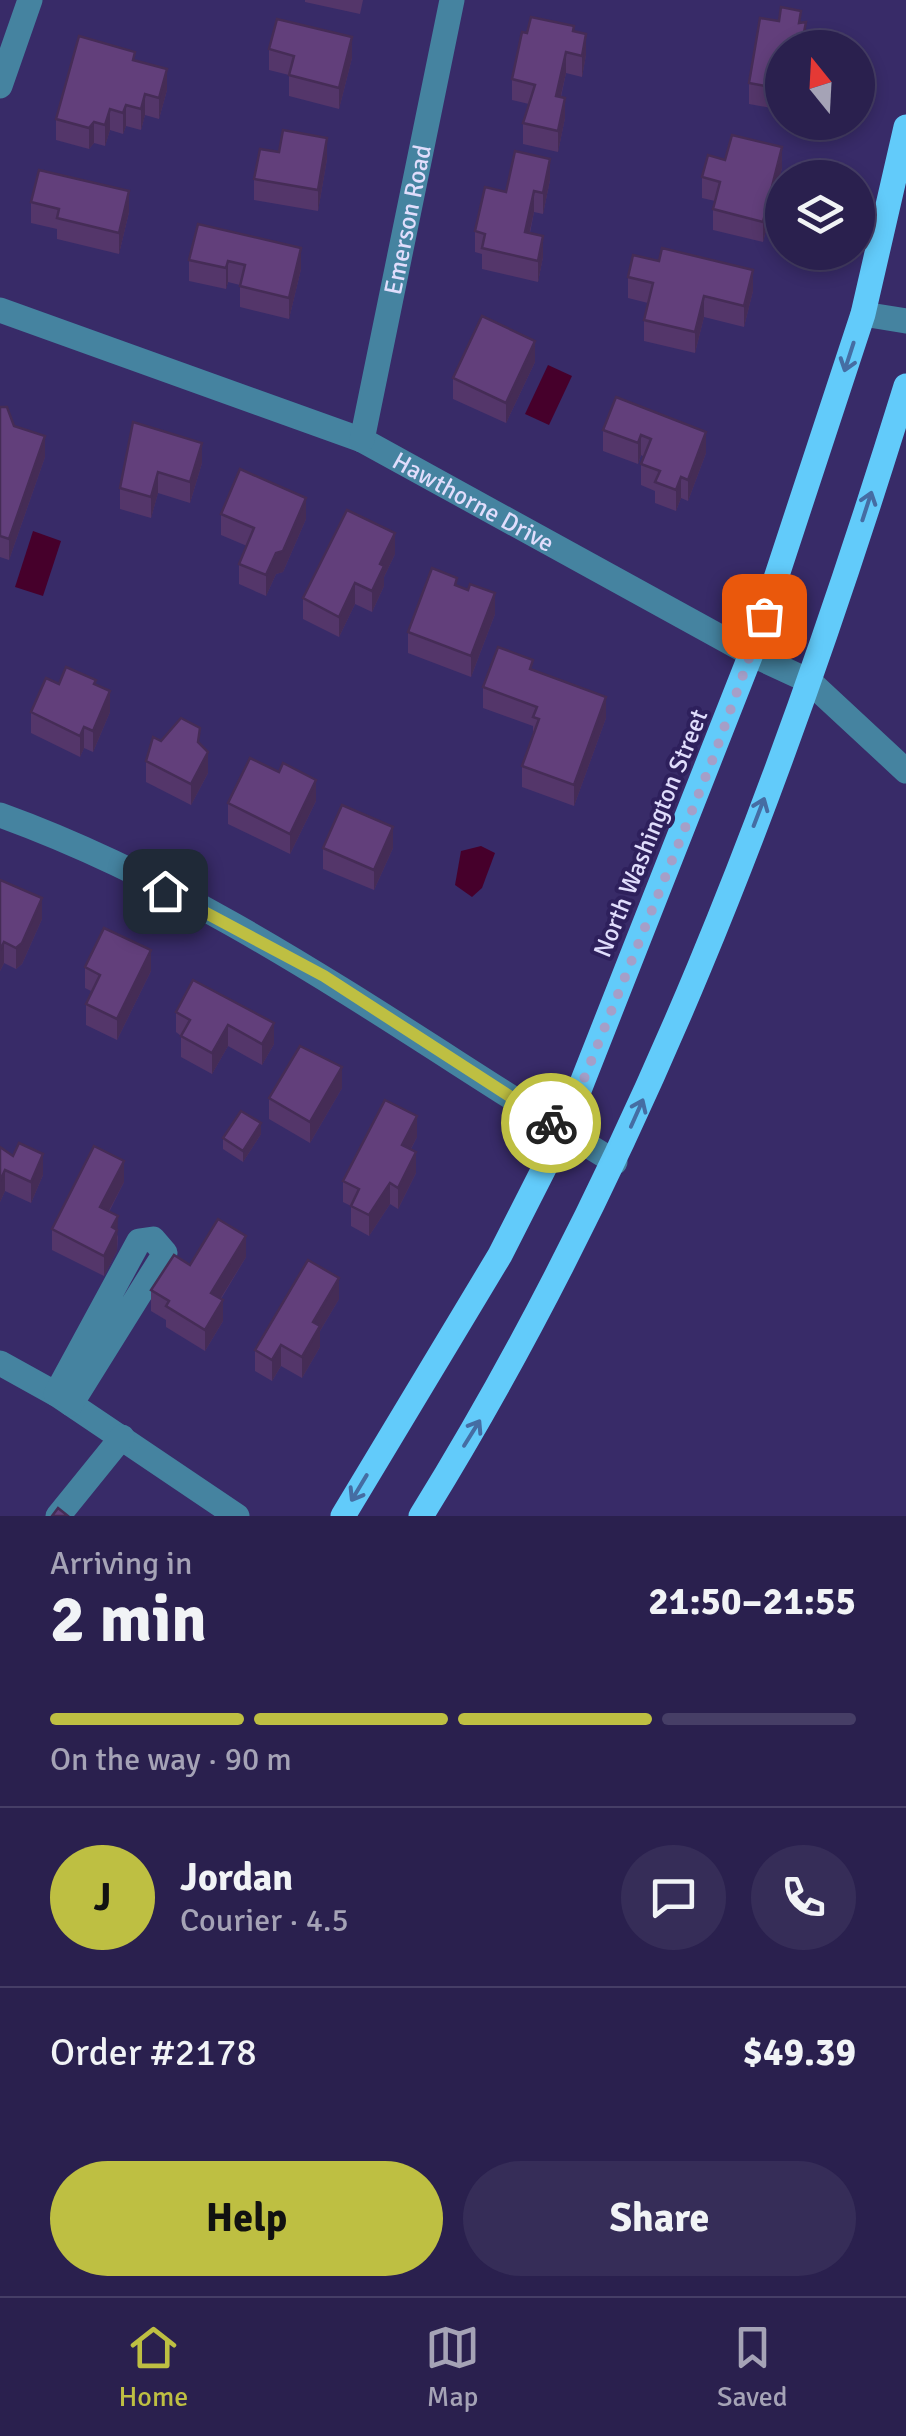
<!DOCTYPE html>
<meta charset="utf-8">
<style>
body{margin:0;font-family:Signika,sans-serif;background:#362d58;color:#f1f3f6;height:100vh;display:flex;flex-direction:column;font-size:38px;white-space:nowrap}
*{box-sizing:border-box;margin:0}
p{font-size:32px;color:#a5a3b6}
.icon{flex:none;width:55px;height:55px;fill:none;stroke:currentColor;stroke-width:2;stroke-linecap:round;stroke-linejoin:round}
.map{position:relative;height:1516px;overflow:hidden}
.details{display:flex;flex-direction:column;background:#2a204e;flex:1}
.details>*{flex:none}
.needle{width:65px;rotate:342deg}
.buttons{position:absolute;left:765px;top:30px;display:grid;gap:20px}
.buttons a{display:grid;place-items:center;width:110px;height:110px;border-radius:50%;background:#2a204e;box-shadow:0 5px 15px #0003,0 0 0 2px #463e66;font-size:50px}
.pin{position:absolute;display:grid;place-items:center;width:85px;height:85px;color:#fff;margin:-42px;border-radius:20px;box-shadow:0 5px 15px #0006}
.courier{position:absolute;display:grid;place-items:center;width:100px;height:100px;margin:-50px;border:8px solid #bebf42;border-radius:50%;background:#fff;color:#222;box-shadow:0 2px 12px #0007}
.headline em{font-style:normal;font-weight:700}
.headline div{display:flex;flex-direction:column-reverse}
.headline{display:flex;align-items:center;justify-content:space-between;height:170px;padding:0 50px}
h1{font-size:65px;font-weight:700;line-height:75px}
.bar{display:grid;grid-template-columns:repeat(4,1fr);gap:15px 10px;align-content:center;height:120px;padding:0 50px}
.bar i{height:12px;border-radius:8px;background:#463e66}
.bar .current{background:#bebf42}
.bar p{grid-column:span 4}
.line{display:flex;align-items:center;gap:25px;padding:0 50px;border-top:2px solid #463e66}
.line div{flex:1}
.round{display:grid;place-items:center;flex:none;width:105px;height:105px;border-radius:52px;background:#362d58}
.button{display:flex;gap:20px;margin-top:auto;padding:20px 50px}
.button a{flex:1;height:115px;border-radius:60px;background:#bebf42;color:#111;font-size:40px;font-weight:700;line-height:115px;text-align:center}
.button a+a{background:#362d58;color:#f1f3f6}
.tabs{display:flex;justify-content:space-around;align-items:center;height:140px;border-top:2px solid #463e66;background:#2a204e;font-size:28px;color:#a5a3b6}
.tabs a{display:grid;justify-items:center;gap:5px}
.tabs .current{color:#bebf42}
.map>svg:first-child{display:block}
.water{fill:#46002b}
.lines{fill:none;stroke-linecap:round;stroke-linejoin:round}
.minor{stroke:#4583a0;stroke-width:25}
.major{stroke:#62cbfa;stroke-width:25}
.wall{fill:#54366a}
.shaded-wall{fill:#452c56}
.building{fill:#623f7b;stroke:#452c56;stroke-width:2.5}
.oneway{stroke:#456da3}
.done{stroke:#a59fc8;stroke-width:10;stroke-dasharray:0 18}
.route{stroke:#bebf42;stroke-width:12}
.labels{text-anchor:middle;stroke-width:8;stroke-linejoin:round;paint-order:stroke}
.street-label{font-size:25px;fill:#e0ddfc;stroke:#2e205c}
</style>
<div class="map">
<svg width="906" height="1516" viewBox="0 0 906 1516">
<rect width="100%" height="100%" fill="#382b68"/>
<g class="water">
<path d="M548,365l24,11 -23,49 -24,-11z"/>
<path d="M33,531l28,10 -18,55 -28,-9z"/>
<path d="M481,846l14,7 -13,35 -10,9 -17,-12 6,-34z"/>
</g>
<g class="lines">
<g class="minor">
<path d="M0,86l30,-86"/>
<path id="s1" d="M0,310l362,130 389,214 58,27 97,90"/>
<path d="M863,314l43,7"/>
<path id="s2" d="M362,440l90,-440"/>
<path d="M0,815c222,80 414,226 615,347"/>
<path d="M0,1363l56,31 181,122"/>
<path d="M56,1394l83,-153 14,-2 12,14 -94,151"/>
<path d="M58,1516l64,-79"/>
</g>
<g class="major">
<path d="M343,1516l157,-261 63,-124 188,-477 112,-340 43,-187"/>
<path d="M421,1516c217,-350 364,-738 485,-1130"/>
</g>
</g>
<g class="wall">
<path d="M305,0h58l-3,14 -55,-12z"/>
<path d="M779,21l22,1 5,21 -24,5v62l-33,-6v-21z"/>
<path d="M574,31l12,24 -4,22 -16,-4 -5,24 4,21 -7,34 -35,-8v-21l6,-19 -17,-4v-21z"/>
<path d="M269,49l83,9 -13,51 -50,-13v-21l-20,-5z"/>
<path d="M135,61l32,29 -8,29 -14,-4 -4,15 -15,-4 -3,8 -13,-4 -5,16 -11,-3 -5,6 -33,-9v-21z"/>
<path d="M279,152l48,7 -9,52 -64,-11v-21z"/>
<path d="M725,160l57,8 -19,74 -50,-12v-21l2,-8 -13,-3v-21z"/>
<path d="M550,180l-7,34 -9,-2 -4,21 13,24 -5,25 -56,-13v-15l-7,-2v-21z"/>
<path d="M31,202l98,10 -10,42 -62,-15v-10l-26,-6z"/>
<path d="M198,224l103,45 -12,50 -49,-12v-22l-12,-3 -2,7 -37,-8v-21z"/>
<path d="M628,277l125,14 -9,36 -40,-10 -9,36 -51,-12v-21l4,-17 -20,-5z"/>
<path d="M535,362l-29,61 -53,-24v-21z"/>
<path d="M616,397l90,56 -18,48 -7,-3 -5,13 -21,-8v-12l-14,-6v-21l3,-7 -3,-2 -3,9 -35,-13v-21z"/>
<path d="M0,407l14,19 31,31 -36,103 -9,-3z"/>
<path d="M133,422l69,41 -12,40 -32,-10 -7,25 -31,-9v-21z"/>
<path d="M221,514l85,5 -23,53 -7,2 -10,22 -27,-12v-20l8,-18 -26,-11z"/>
<path d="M395,554l-11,23v9l-12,26 -17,-8 -16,33 -36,-18v-21z"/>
<path d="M457,586l11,4 27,24 -24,63 -63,-24v-21z"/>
<path d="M533,671l73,47 -32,88 -52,-19v-21l11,-31v-9l-50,-18v-21z"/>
<path d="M59,684h37l14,28 -17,40 -9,-4 -4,9 -49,-24v-21z"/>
<path d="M161,741l39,3 8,29 -17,32 -45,-23v-21z"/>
<path d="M279,772l37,29 -26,53 -62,-30v-21z"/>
<path d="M323,848h70l-19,42 -51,-21z"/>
<path d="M0,880l42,39 -20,45 -6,5 -12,-6 -4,8z"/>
<path d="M85,967l66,4 -34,69 -31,-15v-21l5,-13 -6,-3z"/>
<path d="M193,980l81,64 -12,21 -34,-19 -16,28 -31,-17v-21l-5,-4v-20z"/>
<path d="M342,1088l-32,55 -41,-24v-21z"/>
<path d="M261,1134l-18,28 -20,-13v-11z"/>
<path d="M417,1137l-6,12 5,24 -18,36 -8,-5 -21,32 -18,-10v-20l-8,-4v-21z"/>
<path d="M0,1147l43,28 -12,28 -26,-12 -5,11z"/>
<path d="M124,1182l-15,30 9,25 -1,14 -13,25 -52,-26v-21z"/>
<path d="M246,1257l-25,42 2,22 -18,30 -39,-24v-7l-15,-9v-21l39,-25z"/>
<path d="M339,1299l-19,32v16l-18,31 -21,-12 -9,15 -17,-10v-21z"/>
</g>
<g class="shaded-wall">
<path d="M806,22v21l-1,5h-4z"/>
<path d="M586,34v21l-4,22v-21z"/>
<path d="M352,37v21l-13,51v-21z"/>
<path d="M566,52v21l-10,44v-21z"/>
<path d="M167,69v21l-8,29v-21z"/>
<path d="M145,94v21l-4,15v-21z"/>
<path d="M565,98v20l-7,34v-21z"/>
<path d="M126,105v21l-3,8v-21z"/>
<path d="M110,109v21l-5,16v-21z"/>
<path d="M94,122v21l-5,6v-21z"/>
<path d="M327,138v21l-9,52v-21z"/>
<path d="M782,147v21l-19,74v-20z"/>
<path d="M550,159v21l-7,34v-21z"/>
<path d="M129,191v21l-10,42v-21z"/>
<path d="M534,191v21l-9,41v-21z"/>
<path d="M543,236v21l-5,25v-21z"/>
<path d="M301,248v21l-12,50v-21z"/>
<path d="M228,261v21l-2,7v-21z"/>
<path d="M753,270v21l-9,36v-21z"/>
<path d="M704,296v21l-9,36v-21z"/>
<path d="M535,341v21l-29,61v-20z"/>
<path d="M706,432v21l-18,48v-21z"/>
<path d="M641,435v20l-3,9v-21z"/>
<path d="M45,436v21l-36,103v-21z"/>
<path d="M202,443v20l-12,40v-21z"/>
<path d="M158,472v21l-7,25v-21z"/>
<path d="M681,477v21l-5,13v-21z"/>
<path d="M306,498v21l-23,53 -7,2 -10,22v-21z"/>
<path d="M395,533v21l-11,23v9l-12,26v-21l8,-27z"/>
<path d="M355,583v21l-16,33v-20z"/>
<path d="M495,593v21l-24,63v-21z"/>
<path d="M110,691v21l-17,40v-21z"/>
<path d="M606,697v21l-32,88v-21z"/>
<path d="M84,727v21l-4,9v-21z"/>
<path d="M208,752v21l-17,32v-21z"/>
<path d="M316,780v21l-26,53v-20z"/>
<path d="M393,827v21l-19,42v-20z"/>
<path d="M42,898v21l-20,45 -6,5v-21z"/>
<path d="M4,942v21l-4,8v-21z"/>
<path d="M151,950v21l-34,69v-21z"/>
<path d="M274,1023v21l-12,21v-21z"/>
<path d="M228,1025v21l-16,28v-21z"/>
<path d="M342,1067v21l-32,55v-21z"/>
<path d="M417,1116v21l-15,29v-21z"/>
<path d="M261,1123v11l-18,28v-11z"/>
<path d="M416,1152v21l-18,36v-21z"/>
<path d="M43,1154v21l-12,28v-21z"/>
<path d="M124,1161v21l-24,46v-21z"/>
<path d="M5,1170v21l-5,11v-21z"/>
<path d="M390,1183v21l-21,32v-21z"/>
<path d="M118,1216l-1,35 -13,25v-20l8,-29z"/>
<path d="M246,1236v21l-35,57v-21z"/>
<path d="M339,1278v21l-19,32v16l-18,31v-21l11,-35z"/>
<path d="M223,1300v21l-18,30v-21z"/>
<path d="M281,1345v21l-9,15v-21z"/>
</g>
<g class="building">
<path d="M781,7l20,4 -2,12 7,-1 -5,26h-19v41l-33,-6 11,-65 19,3z"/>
<path d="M531,17l43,9 -1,5 13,3 -4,22 -16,-4 -10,44 9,2 -7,33 -35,-8 12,-38 -23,-6 10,-47 5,1z"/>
<path d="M277,19l75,18 -13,51 -50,-13 5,-19 -25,-7z"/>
<path d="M79,36l56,16 -2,8 34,9 -8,29 -14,-4 -4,15 -15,-4 -3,8 -13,-4 -5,16 -11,-3 -5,6 -33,-9z"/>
<path d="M283,130l44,8 -9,52 -64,-11 6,-30 19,3z"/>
<path d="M732,135l50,12 -19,75 -50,-13 7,-27 -18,-5 6,-22 17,5z"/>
<path d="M515,151l35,8 -7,34 -9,-2 -9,41 18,4 -5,25 -56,-13 3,-14 -10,-3 10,-44 21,5z"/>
<path d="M39,170l90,21 -10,42 -62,-15 2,-9 -28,-7z"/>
<path d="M198,224l103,24 -12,50 -49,-12 5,-21 -17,-4 -2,7 -37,-8z"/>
<path d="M662,248l91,22 -9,36 -40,-10 -9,36 -51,-12 9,-37 -25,-6 5,-22 26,6z"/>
<path d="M482,316l53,25 -29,62 -53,-25z"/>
<path d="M616,397l90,35 -18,48 -7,-3 -5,13 -21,-8 5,-11 -19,-7 10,-25 -10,-4 -3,8 -35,-13z"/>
<path d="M0,407h7l7,19 31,10 -36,103 -9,-3z"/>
<path d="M133,422l69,21 -12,39 -32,-10 -7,25 -31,-9z"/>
<path d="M240,469l66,29 -23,53 -7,2 -10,22 -27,-11 15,-36 -33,-14z"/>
<path d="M347,510l48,23 -15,31 4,2 -12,25 -17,-8 -16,34 -36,-19z"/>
<path d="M432,568l25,10 -2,7 13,5 2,-6 25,9 -24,63 -63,-24z"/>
<path d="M498,647l35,13 -3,9 76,28 -32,88 -52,-19 17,-47 -6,-2 4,-10 -54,-20z"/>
<path d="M66,667l30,13 -2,4 16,7 -17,40 -9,-4 -4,9 -49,-24 15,-34 13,6z"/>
<path d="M181,718l19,10 -2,14 10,10 -17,32 -45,-23 7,-24 8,4z"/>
<path d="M250,758l29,14 4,-9 33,17 -26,54 -62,-31z"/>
<path d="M342,805l51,22 -19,43 -51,-22z"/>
<path d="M0,880l42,18 -20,45 -6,5 -12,-6 -4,8z"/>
<path d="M104,928l47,22 -34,69 -31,-15 14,-29 -15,-8z"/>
<path d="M193,980l81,43 -12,21 -34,-19 -16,28 -31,-17 9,-16 -14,-8z"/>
<path d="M300,1046l42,21 -32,55 -41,-24z"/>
<path d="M385,1100l32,16 -15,29 14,7 -18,36 -8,-5 -21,32 -18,-9 8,-17 -16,-8z"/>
<path d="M241,1111l20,12 -18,28 -20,-13z"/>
<path d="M19,1143l24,11 -12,28 -26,-12 -5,11v-34l13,9z"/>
<path d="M94,1146l30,15 -24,46 18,9 -6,11 5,3 -13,26 -52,-27z"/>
<path d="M218,1219l28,17 -35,57 12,7 -18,30 -39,-24 3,-5 -18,-11 23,-35 16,10z"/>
<path d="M308,1260l31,18 -26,44 7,4 -18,31 -21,-12 -9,15 -17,-10z"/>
<path d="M58,1508l10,8h-16z"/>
</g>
<defs><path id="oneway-shaft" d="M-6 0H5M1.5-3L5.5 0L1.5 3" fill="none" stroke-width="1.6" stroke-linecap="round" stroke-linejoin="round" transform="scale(2.5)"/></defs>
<g class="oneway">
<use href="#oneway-shaft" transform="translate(849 357) rotate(108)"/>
<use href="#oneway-shaft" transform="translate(867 506) rotate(-72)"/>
<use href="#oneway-shaft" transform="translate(759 812) rotate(-69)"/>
<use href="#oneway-shaft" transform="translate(637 1113) rotate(-66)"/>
<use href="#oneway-shaft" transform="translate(472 1433) rotate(-58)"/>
<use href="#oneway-shaft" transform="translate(359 1488) rotate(121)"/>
</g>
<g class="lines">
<path class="done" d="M551,1123l12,8 151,-375 50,-140"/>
<path class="route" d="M165,891l159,85 227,147"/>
</g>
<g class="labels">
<g class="street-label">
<text dy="9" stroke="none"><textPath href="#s2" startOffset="225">Emerson Road</textPath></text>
<text dy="9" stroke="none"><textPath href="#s1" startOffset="512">Hawthorne Drive</textPath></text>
<text transform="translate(650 833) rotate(-68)" y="9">North Washington Street</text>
</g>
</g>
</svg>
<div class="buttons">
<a><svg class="needle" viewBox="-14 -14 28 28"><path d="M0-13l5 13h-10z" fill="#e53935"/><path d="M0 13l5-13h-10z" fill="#a5a3b6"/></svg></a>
<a><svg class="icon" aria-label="layers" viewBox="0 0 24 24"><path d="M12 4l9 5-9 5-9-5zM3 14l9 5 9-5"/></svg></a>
</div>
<div class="pin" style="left:764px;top:616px;background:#ea580c"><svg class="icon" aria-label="bag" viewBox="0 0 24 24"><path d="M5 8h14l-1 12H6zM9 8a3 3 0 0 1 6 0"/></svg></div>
<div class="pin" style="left:165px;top:891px;background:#1f2937"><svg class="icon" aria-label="home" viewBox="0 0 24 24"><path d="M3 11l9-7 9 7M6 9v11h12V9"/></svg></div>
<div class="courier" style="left:551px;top:1123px"><svg class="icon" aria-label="bike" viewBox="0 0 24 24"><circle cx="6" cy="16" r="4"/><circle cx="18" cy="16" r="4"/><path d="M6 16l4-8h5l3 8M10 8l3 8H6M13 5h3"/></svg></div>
</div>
<section class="details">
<div class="headline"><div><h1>2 min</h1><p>Arriving in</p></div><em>21:50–21:55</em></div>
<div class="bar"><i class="current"></i><i class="current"></i><i class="current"></i><i></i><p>On the way · 90 m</p></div>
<div class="line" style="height:180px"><b class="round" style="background:#bebf42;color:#111">J</b><div><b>Jordan</b><p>Courier · 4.5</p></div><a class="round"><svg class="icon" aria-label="chat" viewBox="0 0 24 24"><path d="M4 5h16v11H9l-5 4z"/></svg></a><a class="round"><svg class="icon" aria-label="phone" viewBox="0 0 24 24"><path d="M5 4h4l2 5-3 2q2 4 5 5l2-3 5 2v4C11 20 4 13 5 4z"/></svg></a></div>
<div class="line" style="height:130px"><div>Order #2178</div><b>$49.39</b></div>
<div class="button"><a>Help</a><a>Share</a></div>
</section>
<nav class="tabs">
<a class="current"><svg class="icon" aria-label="home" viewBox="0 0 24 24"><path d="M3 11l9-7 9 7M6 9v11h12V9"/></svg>Home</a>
<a><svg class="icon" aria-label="map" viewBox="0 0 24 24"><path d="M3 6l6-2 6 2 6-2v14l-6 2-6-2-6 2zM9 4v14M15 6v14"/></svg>Map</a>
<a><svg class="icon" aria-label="saved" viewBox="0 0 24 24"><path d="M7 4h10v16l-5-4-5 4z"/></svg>Saved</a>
</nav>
